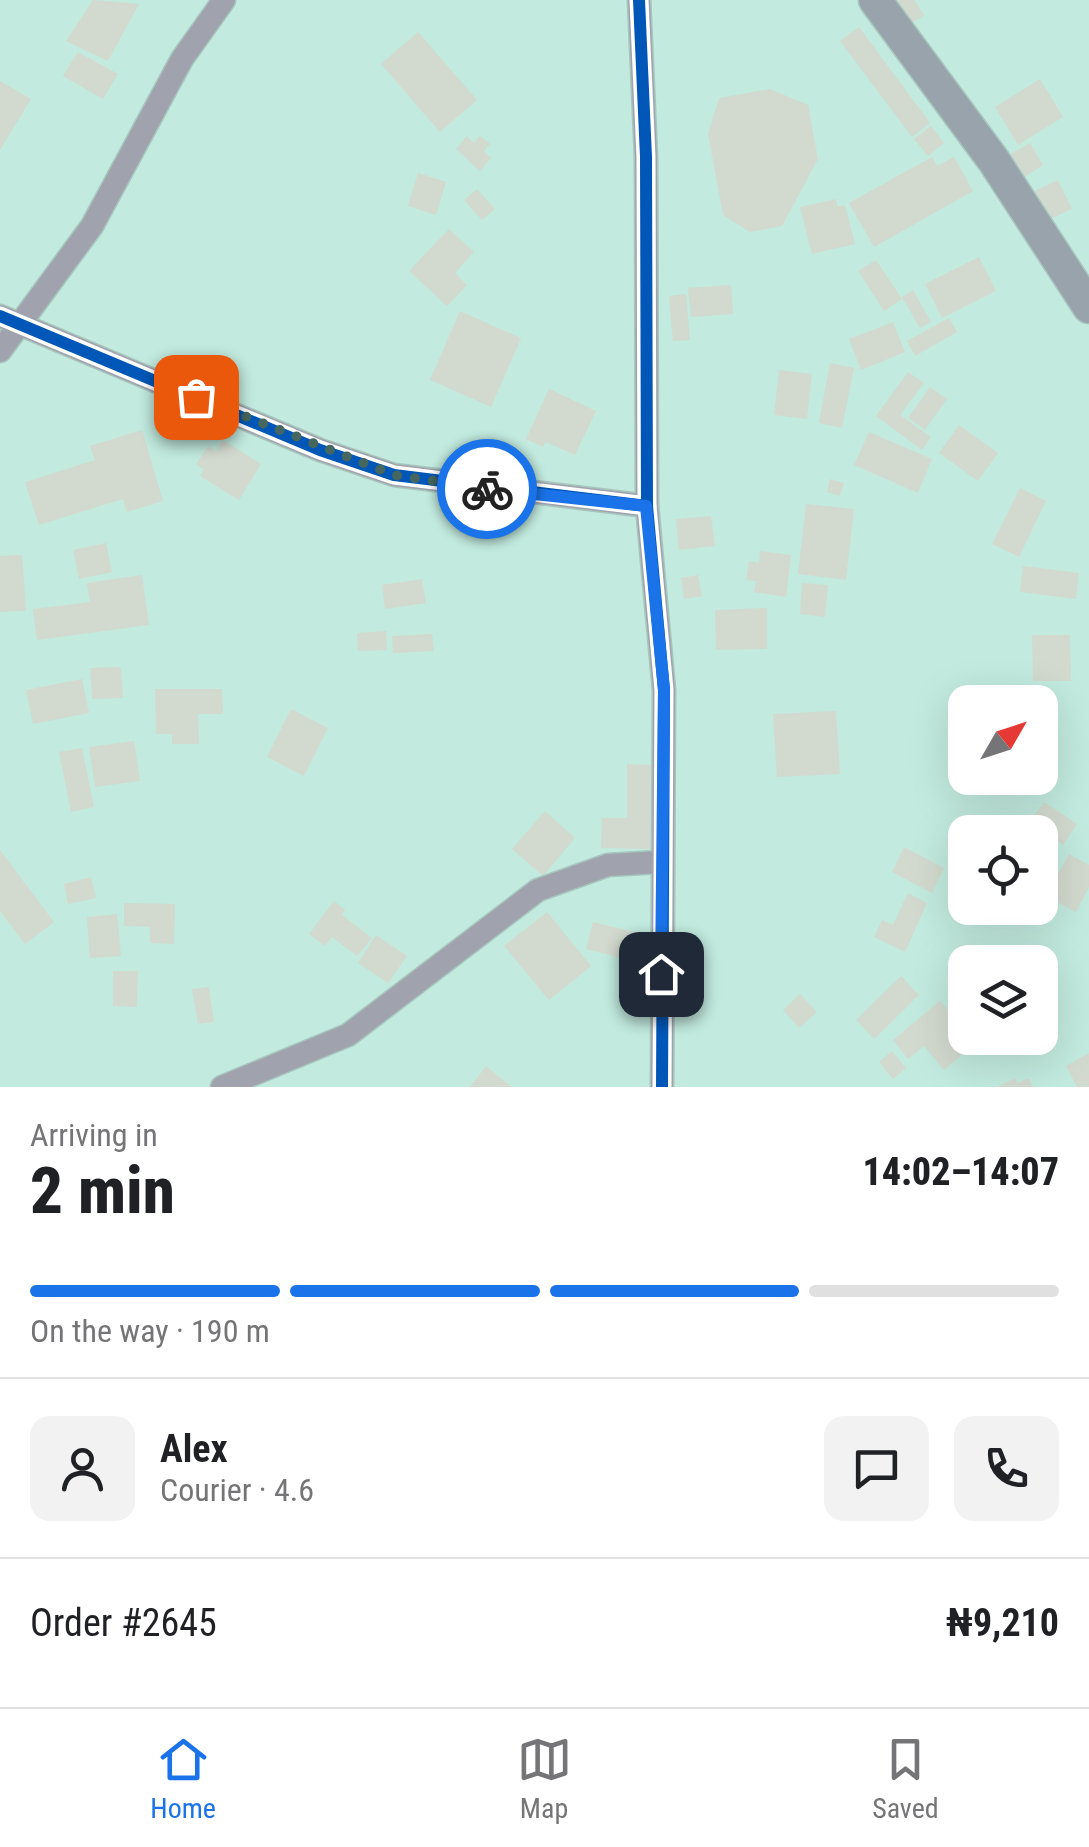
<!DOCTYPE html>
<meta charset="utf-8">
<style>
body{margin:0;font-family:"Roboto Condensed",sans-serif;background:#f2f2f2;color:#202124;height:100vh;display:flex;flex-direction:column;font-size:38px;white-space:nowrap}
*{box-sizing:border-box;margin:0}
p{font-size:32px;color:#757577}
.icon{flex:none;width:55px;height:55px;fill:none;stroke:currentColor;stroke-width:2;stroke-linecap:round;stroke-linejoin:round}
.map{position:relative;height:1087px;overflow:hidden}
.panel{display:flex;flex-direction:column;background:#fff;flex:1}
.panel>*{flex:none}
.needle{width:65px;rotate:51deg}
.tools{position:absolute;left:948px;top:685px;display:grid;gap:20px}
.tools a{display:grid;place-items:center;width:110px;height:110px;border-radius:20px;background:#fff;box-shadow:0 10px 40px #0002;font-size:50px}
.pin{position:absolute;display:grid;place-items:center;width:85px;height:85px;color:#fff;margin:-42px;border-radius:20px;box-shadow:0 5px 15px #0006}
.courier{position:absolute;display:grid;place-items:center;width:100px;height:100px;margin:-50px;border:8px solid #1a73e8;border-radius:50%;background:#fff;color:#222;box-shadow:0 2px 12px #0007}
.head em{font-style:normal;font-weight:800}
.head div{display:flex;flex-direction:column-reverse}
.head{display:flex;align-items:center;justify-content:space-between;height:170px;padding:0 30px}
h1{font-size:65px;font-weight:800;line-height:75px}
.bar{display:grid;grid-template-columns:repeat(4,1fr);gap:15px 10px;align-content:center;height:120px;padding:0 30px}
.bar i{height:12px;border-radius:8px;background:#e0e0e0}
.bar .on{background:#1a73e8}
.bar p{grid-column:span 4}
.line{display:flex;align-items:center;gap:25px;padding:0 30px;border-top:2px solid #e0e0e0}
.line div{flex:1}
.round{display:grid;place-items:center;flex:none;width:105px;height:105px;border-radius:20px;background:#f2f2f2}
.tabs{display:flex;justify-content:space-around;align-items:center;height:140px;border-top:2px solid #e0e0e0;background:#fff;font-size:28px;color:#757577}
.tabs a{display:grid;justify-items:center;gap:5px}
.tabs .on{color:#1a73e8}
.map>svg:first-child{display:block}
.building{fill:#d2dacf}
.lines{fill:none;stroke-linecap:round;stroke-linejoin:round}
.street-casing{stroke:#a7c6bd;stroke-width:25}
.secondary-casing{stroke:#a7c6bd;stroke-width:35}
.street{stroke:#a0a3ae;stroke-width:22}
.secondary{stroke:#99a3ab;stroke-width:32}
.cycleway-casing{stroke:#fff;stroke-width:19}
.cycleway{stroke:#0057b8;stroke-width:12}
.done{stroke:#45675f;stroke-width:10;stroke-dasharray:0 18}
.route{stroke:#1a73e8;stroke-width:12}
</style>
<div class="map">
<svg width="1089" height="1087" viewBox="0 0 1089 1087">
<rect width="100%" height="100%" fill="#c2eade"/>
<g class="building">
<path d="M93,0l46,4 -31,57 -42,-20z"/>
<path d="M890,0h24l10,15 -17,11z"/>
<path d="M859,27l71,96 -18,14 -72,-96z"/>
<path d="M418,32l59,68 -37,32 -59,-68z"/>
<path d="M78,52l40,22 -15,25 -40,-23z"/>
<path d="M1040,79l23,38 -45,28 -23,-38z"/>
<path d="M0,81l31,18 -31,51z"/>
<path d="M770,89l38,16 10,54 -36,67 -32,6 -27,-17 -15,-81 11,-36z"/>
<path d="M931,126l13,17 -16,13 -14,-17z"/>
<path d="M467,136l7,7 6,-7 10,8 -6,7 7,7 -11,13 -24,-22z"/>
<path d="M1030,143l13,22 -20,13 -14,-23z"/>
<path d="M932,157l5,9 17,-9 19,34 -99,56 -25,-44z"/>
<path d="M418,173l28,9 -10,33 -28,-9z"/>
<path d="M1058,180l14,29 -24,11 -13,-29z"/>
<path d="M477,189l18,20 -13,11 -18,-20z"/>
<path d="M836,199l2,8 7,-2 10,39 -43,10 -12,-47z"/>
<path d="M449,229l25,23 -19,21 12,12 -20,21 -38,-35z"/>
<path d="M979,257l17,34 -54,27 -17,-34z"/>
<path d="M876,260l26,39 -18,12 -26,-40z"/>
<path d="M731,285l2,29 -42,3 -3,-29z"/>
<path d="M913,290l18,32 -11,6 -18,-31z"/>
<path d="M686,294l4,46 -17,1 -4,-45z"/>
<path d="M460,311l61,27 -30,69 -61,-27z"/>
<path d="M949,318l8,14 -42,24 -8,-15z"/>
<path d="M893,322l12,30 -44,18 -12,-31z"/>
<path d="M830,363l24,5 -12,60 -23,-5z"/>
<path d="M779,370l33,4 -5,45 -33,-4z"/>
<path d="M908,372l16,11 -24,32 31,22 -9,13 -46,-34z"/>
<path d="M930,387l17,12 -22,31 -17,-12z"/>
<path d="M549,389l47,22 -21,44 -29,-13 -3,5 -17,-8z"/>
<path d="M959,425l39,28 -20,28 -39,-28z"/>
<path d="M142,430l21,71 -36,11 -4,-13 -84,26 -14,-43 70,-22 -5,-14z"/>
<path d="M869,432l63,27 -14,34 -64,-28z"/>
<path d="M223,440l38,24 -22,36 -39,-24 4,-6 -8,-6 12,-18 8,5z"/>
<path d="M830,479l14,4 -4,13 -13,-4z"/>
<path d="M1020,488l26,13 -27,56 -27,-13z"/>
<path d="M806,504l48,5 -8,71 -48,-6z"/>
<path d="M711,516l4,30 -36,4 -3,-31z"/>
<path d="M106,543l6,29 -33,7 -6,-29z"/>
<path d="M760,551l31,4 -5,42 -32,-5 2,-11 -10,-1 3,-19 10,2z"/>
<path d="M22,555l4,56 -26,1v-56z"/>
<path d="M1023,566l56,7 -3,26 -56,-7z"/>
<path d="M142,575l7,50 -112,15 -4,-31 57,-7 -3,-19z"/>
<path d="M698,575l4,21 -18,3 -3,-21z"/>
<path d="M422,579l4,24 -41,6 -3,-24z"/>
<path d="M802,583l26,2 -3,32 -25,-3z"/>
<path d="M767,608v41l-51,1 -1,-40z"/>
<path d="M386,631l1,19 -29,1 -1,-18z"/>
<path d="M432,634l2,17 -41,2 -1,-17z"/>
<path d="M1032,635h38l1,46h-38z"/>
<path d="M121,667l2,31 -31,1 -2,-31z"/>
<path d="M82,679l7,34 -56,11 -7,-34z"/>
<path d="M155,689h67l1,25h-25l1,30h-27v-10h-16z"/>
<path d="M291,709l37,19 -24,48 -37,-19z"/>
<path d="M836,711l4,63 -63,3 -4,-63z"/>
<path d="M134,741l6,40 -45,6 -6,-40z"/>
<path d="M82,748l12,59 -23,5 -12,-60z"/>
<path d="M627,764l30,1 -1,84 -55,-1 1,-30h25z"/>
<path d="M1044,802l33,22 -14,21 -9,-7 -14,21v-27h-17z"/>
<path d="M545,811l30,27 -32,38 -31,-27z"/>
<path d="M904,847l40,21 -12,25 -40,-21z"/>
<path d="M0,850l54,72 -29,22 -25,-33z"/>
<path d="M1069,854l20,11v22l-13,25 -30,-16z"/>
<path d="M91,877l5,21 -28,6 -4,-20z"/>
<path d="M908,893l19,10 -22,49 -31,-15 8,-17 11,5z"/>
<path d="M334,901l11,9 -3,5 30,23 -15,18 -25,-19 -7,9 -16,-12z"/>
<path d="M124,903l51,1 -1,40 -24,-1v-16l-26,-1z"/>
<path d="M547,912l44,54 -42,34 -45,-54z"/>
<path d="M117,914l4,42 -31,2 -3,-41z"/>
<path d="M593,922l50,12 -6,28 -51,-13z"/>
<path d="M376,935l31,21 -19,27 -30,-20z"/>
<path d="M628,965l22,3 -4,17 -20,-4z"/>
<path d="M113,971h25l-1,36 -24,-1z"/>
<path d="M901,976l18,19 -45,44 -18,-19z"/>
<path d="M209,987l5,35 -16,2 -6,-35z"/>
<path d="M800,994l17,18 -18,16 -16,-18z"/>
<path d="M940,1001l25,29v8l11,5 -32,27 -20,-24 -16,13 -15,-19z"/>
<path d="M892,1051l14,17 -13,11 -14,-17z"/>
<path d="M1089,1053v34h-12l-11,-21z"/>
<path d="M486,1066l26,21h-42z"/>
<path d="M1015,1078l3,5 10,-5 5,9h-36z"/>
</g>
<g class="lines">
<defs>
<g id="street">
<path d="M639,0l7,157 1,349 17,184 -2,397"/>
<path d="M0,316l320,134 74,25 253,31"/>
<path d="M0,351l92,-125 90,-167 42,-59"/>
<path d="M222,1087l126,-52 190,-145 70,-25 52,-3"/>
</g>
<path id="secondary" d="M875,0l119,161 95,146"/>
</defs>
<use href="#street" class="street-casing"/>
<use href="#secondary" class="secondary-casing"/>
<use href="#street" class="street"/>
<use href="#secondary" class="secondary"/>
<defs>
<g id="cycleway">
<path d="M639,0l7,157 1,349 17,184 -2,397"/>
<path d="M0,316l320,134 74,25 253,31"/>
</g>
</defs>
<use href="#cycleway" class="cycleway-casing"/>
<use href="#cycleway" class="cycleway"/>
</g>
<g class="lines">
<path class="done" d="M196,397l198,78 93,14"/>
<path class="route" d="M487,489l159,17 18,184 -3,284"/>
</g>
</svg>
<div class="tools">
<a><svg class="needle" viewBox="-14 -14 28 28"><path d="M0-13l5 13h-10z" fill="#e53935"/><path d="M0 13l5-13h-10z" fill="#757577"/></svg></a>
<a><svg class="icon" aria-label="locate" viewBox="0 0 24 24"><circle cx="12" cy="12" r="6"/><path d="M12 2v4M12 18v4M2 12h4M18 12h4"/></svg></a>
<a><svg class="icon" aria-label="layers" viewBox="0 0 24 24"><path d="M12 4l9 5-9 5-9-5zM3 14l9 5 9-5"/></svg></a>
</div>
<div class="pin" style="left:196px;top:397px;background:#ea580c"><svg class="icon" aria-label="bag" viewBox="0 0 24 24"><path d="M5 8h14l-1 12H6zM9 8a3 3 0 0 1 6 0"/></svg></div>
<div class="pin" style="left:661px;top:974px;background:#1f2937"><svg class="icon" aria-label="home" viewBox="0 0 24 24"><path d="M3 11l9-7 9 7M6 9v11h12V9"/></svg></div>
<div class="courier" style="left:487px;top:489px"><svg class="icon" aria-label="bike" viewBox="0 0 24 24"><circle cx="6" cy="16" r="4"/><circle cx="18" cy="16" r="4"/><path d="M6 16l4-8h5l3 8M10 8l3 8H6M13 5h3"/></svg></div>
</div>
<section class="panel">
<div class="head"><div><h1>2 min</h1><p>Arriving in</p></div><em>14:02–14:07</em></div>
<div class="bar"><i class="on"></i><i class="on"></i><i class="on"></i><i></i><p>On the way · 190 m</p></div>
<div class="line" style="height:180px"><a class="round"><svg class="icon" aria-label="person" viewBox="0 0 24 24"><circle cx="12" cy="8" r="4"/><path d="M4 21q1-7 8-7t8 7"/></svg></a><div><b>Alex</b><p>Courier · 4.6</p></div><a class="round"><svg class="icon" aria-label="chat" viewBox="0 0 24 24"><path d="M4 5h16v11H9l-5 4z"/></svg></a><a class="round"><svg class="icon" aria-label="phone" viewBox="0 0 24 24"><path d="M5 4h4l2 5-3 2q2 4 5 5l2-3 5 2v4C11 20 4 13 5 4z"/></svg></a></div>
<div class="line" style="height:130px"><div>Order #2645</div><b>₦9,210</b></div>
</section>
<nav class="tabs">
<a class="on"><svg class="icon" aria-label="home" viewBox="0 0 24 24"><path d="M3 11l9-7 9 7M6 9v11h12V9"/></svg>Home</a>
<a><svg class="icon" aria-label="map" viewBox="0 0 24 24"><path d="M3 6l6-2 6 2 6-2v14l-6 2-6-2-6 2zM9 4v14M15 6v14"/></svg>Map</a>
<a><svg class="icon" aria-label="saved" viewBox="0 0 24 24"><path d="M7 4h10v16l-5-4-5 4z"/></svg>Saved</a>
</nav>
